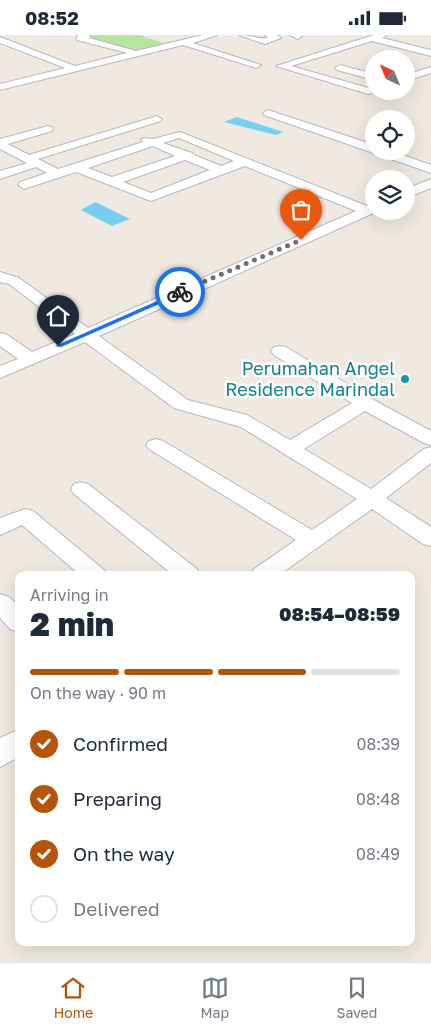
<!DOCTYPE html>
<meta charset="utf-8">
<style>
body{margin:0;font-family:"Golos Text",sans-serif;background:#f2f2f3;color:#1f2937;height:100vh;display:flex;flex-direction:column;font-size:19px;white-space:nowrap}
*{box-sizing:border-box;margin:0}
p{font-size:16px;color:#747a83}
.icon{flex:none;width:28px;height:28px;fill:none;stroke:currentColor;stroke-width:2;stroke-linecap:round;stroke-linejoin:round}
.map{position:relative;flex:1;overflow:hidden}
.sheet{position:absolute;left:15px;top:536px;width:400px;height:375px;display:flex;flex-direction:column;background:#fff;border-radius:10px;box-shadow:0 5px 20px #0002}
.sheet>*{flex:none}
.needle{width:32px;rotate:316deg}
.fabs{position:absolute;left:365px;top:15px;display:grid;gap:10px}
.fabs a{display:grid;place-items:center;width:50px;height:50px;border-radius:50%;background:#fff;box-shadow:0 5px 20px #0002;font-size:25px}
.pin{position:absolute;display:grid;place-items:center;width:42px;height:42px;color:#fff;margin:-51px -21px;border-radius:50% 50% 50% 0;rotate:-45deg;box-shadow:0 0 5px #0007}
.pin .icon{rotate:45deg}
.courier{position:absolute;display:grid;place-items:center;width:50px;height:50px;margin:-25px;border:4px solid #1a73e8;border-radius:50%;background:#fff;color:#222;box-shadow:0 1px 6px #0007}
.overview em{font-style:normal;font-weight:800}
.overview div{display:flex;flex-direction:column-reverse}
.overview{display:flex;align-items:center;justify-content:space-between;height:85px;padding:0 15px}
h1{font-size:32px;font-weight:800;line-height:38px}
.bar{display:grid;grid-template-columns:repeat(4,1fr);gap:8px 5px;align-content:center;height:60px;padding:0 15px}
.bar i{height:6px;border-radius:4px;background:#e0e1e3}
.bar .on{background:#b45309}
.bar p{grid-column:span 4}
ol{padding:0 15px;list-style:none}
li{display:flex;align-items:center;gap:15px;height:55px}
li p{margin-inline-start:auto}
li .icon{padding:5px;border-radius:50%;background:#b45309;color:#fff;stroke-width:4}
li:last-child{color:#747a83}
li i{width:28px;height:28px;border:2px solid #e0e1e3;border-radius:50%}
.status{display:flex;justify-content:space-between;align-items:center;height:35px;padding:0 25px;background:#fff;direction:ltr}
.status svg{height:14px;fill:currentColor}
.dock{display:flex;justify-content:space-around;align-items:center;height:70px;border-top:1px solid #e0e1e3;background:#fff;font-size:14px;color:#747a83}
.dock a{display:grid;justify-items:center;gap:2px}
.dock .on{color:#b45309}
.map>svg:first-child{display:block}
.green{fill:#b6e59e}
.water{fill:#75cff0}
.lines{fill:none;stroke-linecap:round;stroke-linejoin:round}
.minor-casing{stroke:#b4b7c1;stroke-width:2}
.minor{fill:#fff;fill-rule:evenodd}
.route{fill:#1a73e8}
.done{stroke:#726f6d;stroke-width:5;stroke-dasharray:0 9}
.culture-dot{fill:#0f9aa8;stroke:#fff;stroke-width:2}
.labels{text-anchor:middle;stroke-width:5;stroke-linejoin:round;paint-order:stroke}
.culture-label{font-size:18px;fill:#0d838f;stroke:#fff;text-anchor:end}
</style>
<div class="status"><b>08:52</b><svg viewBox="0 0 49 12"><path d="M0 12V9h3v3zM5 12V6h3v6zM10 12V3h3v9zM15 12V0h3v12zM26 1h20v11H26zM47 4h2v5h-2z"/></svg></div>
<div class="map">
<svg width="431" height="927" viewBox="0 0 431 927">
<rect width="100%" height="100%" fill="#efe9e1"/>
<path class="green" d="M83,0h56l31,10 -35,8z"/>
<g class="water">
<path d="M237,82l46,15 -7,3 -52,-13z"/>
<path d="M95,167l35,17 -18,7 -31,-16z"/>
</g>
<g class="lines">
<defs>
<g id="minor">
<path d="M79,0h11l-1,3 47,13 67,-16h14l-24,8 68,22 -5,3 -3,-1 -70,-22 -183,45v-6l65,-16 -65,-25v-6l75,29 52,-13 -50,-13 -1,-2z"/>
<path d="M239,0c10,0 20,4 29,3l-3,-3h12l4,3 -16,6z"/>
<path d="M290,0h12v1l-4,3z"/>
<path d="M374,0h13l-5,3 49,12v6l-59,-15 -81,25 81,23v4l-4,1 -92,-28z"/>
<path d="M340,30l34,9v6l-37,-10 -2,-2z"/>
<path d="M431,32v6l-25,8v-6z"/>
<path d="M268,75l106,35v6h18l39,14v8l-167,-58 -1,-2z"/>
<path d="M157,81l5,3 -1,2 -123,38 20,10 85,-27 -2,-2 2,-2 10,1 27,-7 187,74 7,-2v7h4l-279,125 89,64 59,15 43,25 62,-37 -78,-48 -3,-4 3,-4 6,-1 6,1 86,52 59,32v14l-7,-2 -59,-32 -61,38 67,40 53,-40 7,-2v16l-45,35 45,29v19l-8,-2 -51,-35 -93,66h-29l4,-6 42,-29 -147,-91 -3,-4 3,-4 7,-2 7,2 149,89 45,-31 -116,-72 -67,-19 -89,-66 -85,36v-12l18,-7 -18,-13v-13l6,1 26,18 43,-18 -66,-50 -9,-2v-10l19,6 69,50 268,-117 -111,-45 -94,35 -75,-29 -52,17 -6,-4 2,-3 27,-9 -11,-6 -36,12v-8l27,-8 -27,-14v-10l48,-13 4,1 1,2 -1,2 -44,13 21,11zM179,103l55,23 -13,5 -27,-11 -2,-2 -29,-10zM153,111l22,10 -63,21 -24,-9zM185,125l25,10 -59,23 -28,-11z"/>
<path d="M431,144v9l-25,10v-9z"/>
<path d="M81,447l7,2 109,85 4,6h-28l-99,-81 -3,-5 3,-5z"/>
<path d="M25,474l8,2 70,58 4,6h-27l-58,-50 -22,10v-17z"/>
<path d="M0,559l9,3 10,9v26l-9,-3 -10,-11z"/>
<path d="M19,694v28l-19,10v-29z"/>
</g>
</defs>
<use href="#minor" class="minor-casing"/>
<use href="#minor" class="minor"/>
</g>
<path class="route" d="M180,256l2,3 -121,53 -6,-1z"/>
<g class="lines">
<path class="done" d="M180,257l121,-52"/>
</g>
<circle class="culture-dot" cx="405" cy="344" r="5"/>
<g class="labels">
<g class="culture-label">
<text x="395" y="340">Perumahan Angel<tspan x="395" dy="21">Residence Marindal</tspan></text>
</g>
</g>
</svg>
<div class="fabs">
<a><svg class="needle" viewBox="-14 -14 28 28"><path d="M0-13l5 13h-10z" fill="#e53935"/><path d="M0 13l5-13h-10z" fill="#747a83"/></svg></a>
<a><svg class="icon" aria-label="locate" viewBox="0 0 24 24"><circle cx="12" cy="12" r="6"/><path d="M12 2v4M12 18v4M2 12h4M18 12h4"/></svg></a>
<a><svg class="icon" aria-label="layers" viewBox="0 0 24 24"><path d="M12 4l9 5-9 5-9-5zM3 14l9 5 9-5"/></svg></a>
</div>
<div class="pin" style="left:301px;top:205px;background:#ea580c"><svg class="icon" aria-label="bag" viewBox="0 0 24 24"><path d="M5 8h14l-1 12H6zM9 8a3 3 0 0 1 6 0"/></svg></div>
<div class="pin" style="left:58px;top:311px;background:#1f2937"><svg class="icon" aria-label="home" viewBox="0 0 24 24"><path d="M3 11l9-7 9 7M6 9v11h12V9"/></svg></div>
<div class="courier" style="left:180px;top:257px"><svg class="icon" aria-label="bike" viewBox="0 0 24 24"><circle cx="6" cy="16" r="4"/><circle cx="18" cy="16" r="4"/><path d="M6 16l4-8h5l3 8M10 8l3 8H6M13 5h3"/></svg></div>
<section class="sheet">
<div class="overview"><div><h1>2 min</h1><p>Arriving in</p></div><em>08:54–08:59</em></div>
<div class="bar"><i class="on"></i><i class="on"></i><i class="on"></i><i></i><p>On the way · 90 m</p></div>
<ol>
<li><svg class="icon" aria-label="check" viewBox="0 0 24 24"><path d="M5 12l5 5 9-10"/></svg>Confirmed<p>08:39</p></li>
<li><svg class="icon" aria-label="check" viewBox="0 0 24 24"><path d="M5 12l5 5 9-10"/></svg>Preparing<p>08:48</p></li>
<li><svg class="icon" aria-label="check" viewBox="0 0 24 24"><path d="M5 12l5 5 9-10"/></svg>On the way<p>08:49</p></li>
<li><i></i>Delivered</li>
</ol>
</section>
</div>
<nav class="dock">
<a class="on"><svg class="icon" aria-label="home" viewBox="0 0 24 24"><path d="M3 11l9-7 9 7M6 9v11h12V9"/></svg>Home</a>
<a><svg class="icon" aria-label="map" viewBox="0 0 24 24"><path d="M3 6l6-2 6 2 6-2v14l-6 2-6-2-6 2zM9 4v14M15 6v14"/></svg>Map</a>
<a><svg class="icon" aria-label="saved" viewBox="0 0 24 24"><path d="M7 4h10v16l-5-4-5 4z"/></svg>Saved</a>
</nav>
